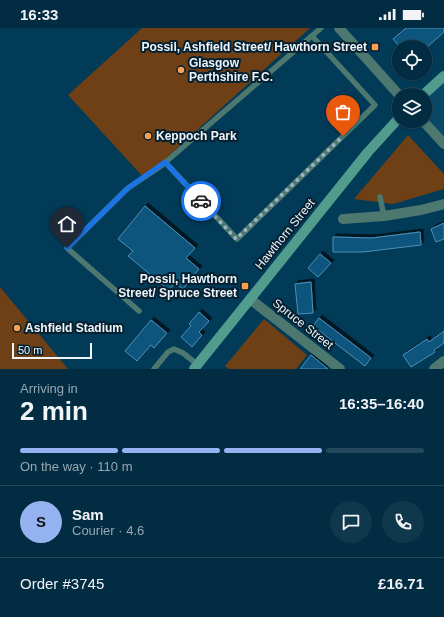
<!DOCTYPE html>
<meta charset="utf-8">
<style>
body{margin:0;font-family:Helvetica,sans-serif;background:#10384d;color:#f1f3f6;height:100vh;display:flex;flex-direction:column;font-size:15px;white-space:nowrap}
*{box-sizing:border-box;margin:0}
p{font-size:13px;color:#96a7b2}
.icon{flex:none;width:22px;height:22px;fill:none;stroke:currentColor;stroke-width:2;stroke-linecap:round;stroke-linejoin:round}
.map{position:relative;height:341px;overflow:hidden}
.sheet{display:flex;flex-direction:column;background:#022c42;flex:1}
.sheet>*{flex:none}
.fabs{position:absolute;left:392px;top:12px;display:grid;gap:8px}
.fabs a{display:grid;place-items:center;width:40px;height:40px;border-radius:50%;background:#022c42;box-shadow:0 1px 3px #0004,0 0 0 1px #23485b;font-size:20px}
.scale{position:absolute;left:12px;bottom:10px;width:80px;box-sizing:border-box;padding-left:4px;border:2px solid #eff5fa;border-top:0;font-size:11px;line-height:14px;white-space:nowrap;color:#eff5fa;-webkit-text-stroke:3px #052131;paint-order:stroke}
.pin{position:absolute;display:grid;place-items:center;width:34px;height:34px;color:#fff;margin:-41px -17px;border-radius:50% 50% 50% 0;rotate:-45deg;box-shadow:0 0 4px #0007}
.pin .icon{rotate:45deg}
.courier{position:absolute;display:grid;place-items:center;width:40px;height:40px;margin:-20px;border:3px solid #1a73e8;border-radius:50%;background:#fff;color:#222;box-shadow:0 1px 5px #0007}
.head em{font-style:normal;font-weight:800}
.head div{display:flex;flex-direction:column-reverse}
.head{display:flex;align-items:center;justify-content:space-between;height:68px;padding:0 20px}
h1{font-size:26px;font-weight:800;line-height:30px}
.bar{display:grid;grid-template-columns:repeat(4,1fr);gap:6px 4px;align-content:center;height:48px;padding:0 20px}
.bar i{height:5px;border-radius:3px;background:#23485b}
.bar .current{background:#95b2f1}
.bar p{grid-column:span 4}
.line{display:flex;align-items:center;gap:10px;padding:0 20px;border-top:1px solid #23485b}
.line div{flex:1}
.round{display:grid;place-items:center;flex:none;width:42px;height:42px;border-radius:21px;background:#10384d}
.status{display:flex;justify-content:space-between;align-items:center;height:28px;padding:0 20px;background:#022c42;direction:ltr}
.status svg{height:11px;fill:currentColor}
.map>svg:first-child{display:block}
.built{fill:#0a4868}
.green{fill:#6f4015}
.building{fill:#08547b;stroke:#4e8fba;filter:url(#shadow)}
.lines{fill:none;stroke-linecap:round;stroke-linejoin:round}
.service{stroke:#4c786f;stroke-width:5.5}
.minor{stroke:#4c786f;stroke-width:10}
.secondary{stroke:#529c8e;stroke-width:10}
.done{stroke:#9cb4c1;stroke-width:4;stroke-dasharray:0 7.2}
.route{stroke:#1a73e8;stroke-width:5}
.poi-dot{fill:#fa9f4f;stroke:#052131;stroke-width:1.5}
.labels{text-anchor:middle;stroke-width:4;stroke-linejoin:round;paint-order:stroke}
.poi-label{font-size:12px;font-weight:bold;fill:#eff5fa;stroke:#052131;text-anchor:start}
.street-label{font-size:12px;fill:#eff5fa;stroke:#052131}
</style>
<div class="status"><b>16:33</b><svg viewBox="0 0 49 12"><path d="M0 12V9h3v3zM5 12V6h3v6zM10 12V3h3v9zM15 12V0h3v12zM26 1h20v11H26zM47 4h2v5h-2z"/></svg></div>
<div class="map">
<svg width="444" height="341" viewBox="0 0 444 341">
<defs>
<filter id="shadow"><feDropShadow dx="3" dy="-3" stdDeviation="0" flood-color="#0009"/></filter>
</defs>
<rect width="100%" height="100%" fill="#023b58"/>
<path class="built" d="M444,48v68l-19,-23v-26z"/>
<g class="green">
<path d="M142,0h168l-166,150 -76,-83z"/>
<path d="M408,107l36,39v15l-51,15 -39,-5z"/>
<path d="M0,259l68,82h-68z"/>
<path d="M264,291l43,36 -11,14h-67l-4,-3z"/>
</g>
<g class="building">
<path d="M406,0h38v4l-17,15h-27l-7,-8z"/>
<path d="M145,178l50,42 -9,10 13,11 -16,20 -8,-6 -6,7 -41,-34 5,-5 -15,-12z"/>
<path d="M444,195v16l-8,3 -5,-13z"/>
<path d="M420,204l1,13 -58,7h-30v-15l39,1z"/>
<path d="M320,226l11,9 -13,14 -10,-9z"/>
<path d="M311,254l2,31 -15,1 -3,-30z"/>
<path d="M199,284l10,9 -10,11 3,3 -10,12 -11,-10 10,-11 -2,-2z"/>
<path d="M319,290l52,40 -6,8 -52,-40z"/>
<path d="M151,292l16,13 -13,15 -3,-3 -14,16 -12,-10z"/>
<path d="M444,303v12l-10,7 1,2 -24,15 -8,-12 24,-16 2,3z"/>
<path d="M311,327l17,14h-28z"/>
</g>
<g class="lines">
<g class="service">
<path d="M165,134l72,77 138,-134 -63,-69"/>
<path d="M380,169l4,19"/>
<path d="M139,283l-72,-63 61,-60 33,-22 160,-138"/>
<path d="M154,341l14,-17 6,-3 9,4 15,12"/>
</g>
<g class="minor">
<path d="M339,0l60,67"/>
<path d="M423,93l21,23"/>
<path d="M343,191l41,-3 37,-6 23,-6"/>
<path d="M250,271l90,70"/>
<path d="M434,341l10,-8"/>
</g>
<g class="secondary">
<path d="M423,67l21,-19"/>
<path d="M194,341l174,-217 31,-34"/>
</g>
</g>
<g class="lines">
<path class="done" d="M201,173l35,38 107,-103"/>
<path class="route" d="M67,220l61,-60 37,-26 36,39"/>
</g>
<g class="poi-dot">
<rect x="371" y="15" width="8" height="8" rx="2"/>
<circle cx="181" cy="42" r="4"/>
<circle cx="148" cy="108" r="4"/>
<rect x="241" y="254" width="8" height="8" rx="2"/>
<circle cx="17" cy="300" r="4"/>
</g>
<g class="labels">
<g class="poi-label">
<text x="367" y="23" text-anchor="end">Possil, Ashfield Street/ Hawthorn Street</text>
<text x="189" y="39">Glasgow<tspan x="189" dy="14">Perthshire F.C.</tspan></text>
<text x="156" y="112">Keppoch Park</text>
<text x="237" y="255" text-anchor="end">Possil, Hawthorn<tspan x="237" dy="14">Street/ Spruce Street</tspan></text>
<text x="25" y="304">Ashfield Stadium</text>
</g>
<g class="street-label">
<text transform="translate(285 206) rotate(-51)" y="4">Hawthorn Street</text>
<text transform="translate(303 296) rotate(38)" y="4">Spruce Street</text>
</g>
</g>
</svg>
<div class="fabs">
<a><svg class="icon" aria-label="locate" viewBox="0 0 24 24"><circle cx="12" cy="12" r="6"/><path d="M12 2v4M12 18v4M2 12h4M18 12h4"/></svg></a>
<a><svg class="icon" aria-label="layers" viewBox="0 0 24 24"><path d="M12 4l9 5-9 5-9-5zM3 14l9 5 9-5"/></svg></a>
</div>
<div class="scale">50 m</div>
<div class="pin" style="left:343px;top:108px;background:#ea580c"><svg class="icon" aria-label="bag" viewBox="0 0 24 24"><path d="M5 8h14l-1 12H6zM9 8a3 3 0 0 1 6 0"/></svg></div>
<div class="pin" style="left:67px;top:220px;background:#1f2937"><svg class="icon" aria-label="home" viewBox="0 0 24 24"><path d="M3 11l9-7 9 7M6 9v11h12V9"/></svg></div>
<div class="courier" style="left:201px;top:173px"><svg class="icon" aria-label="car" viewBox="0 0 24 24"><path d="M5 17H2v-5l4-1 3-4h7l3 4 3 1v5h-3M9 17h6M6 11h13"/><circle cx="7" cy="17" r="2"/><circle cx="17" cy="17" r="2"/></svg></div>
</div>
<section class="sheet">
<div class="head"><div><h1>2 min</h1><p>Arriving in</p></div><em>16:35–16:40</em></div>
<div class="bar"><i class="current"></i><i class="current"></i><i class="current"></i><i></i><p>On the way · 110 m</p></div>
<div class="line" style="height:72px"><b class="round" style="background:#95b2f1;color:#111">S</b><div><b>Sam</b><p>Courier · 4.6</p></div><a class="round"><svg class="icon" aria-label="chat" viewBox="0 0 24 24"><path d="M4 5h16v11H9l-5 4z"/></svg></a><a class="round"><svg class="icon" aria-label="phone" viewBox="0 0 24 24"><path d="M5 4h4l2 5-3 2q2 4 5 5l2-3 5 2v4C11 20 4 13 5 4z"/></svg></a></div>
<div class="line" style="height:52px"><div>Order #3745</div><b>£16.71</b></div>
</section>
